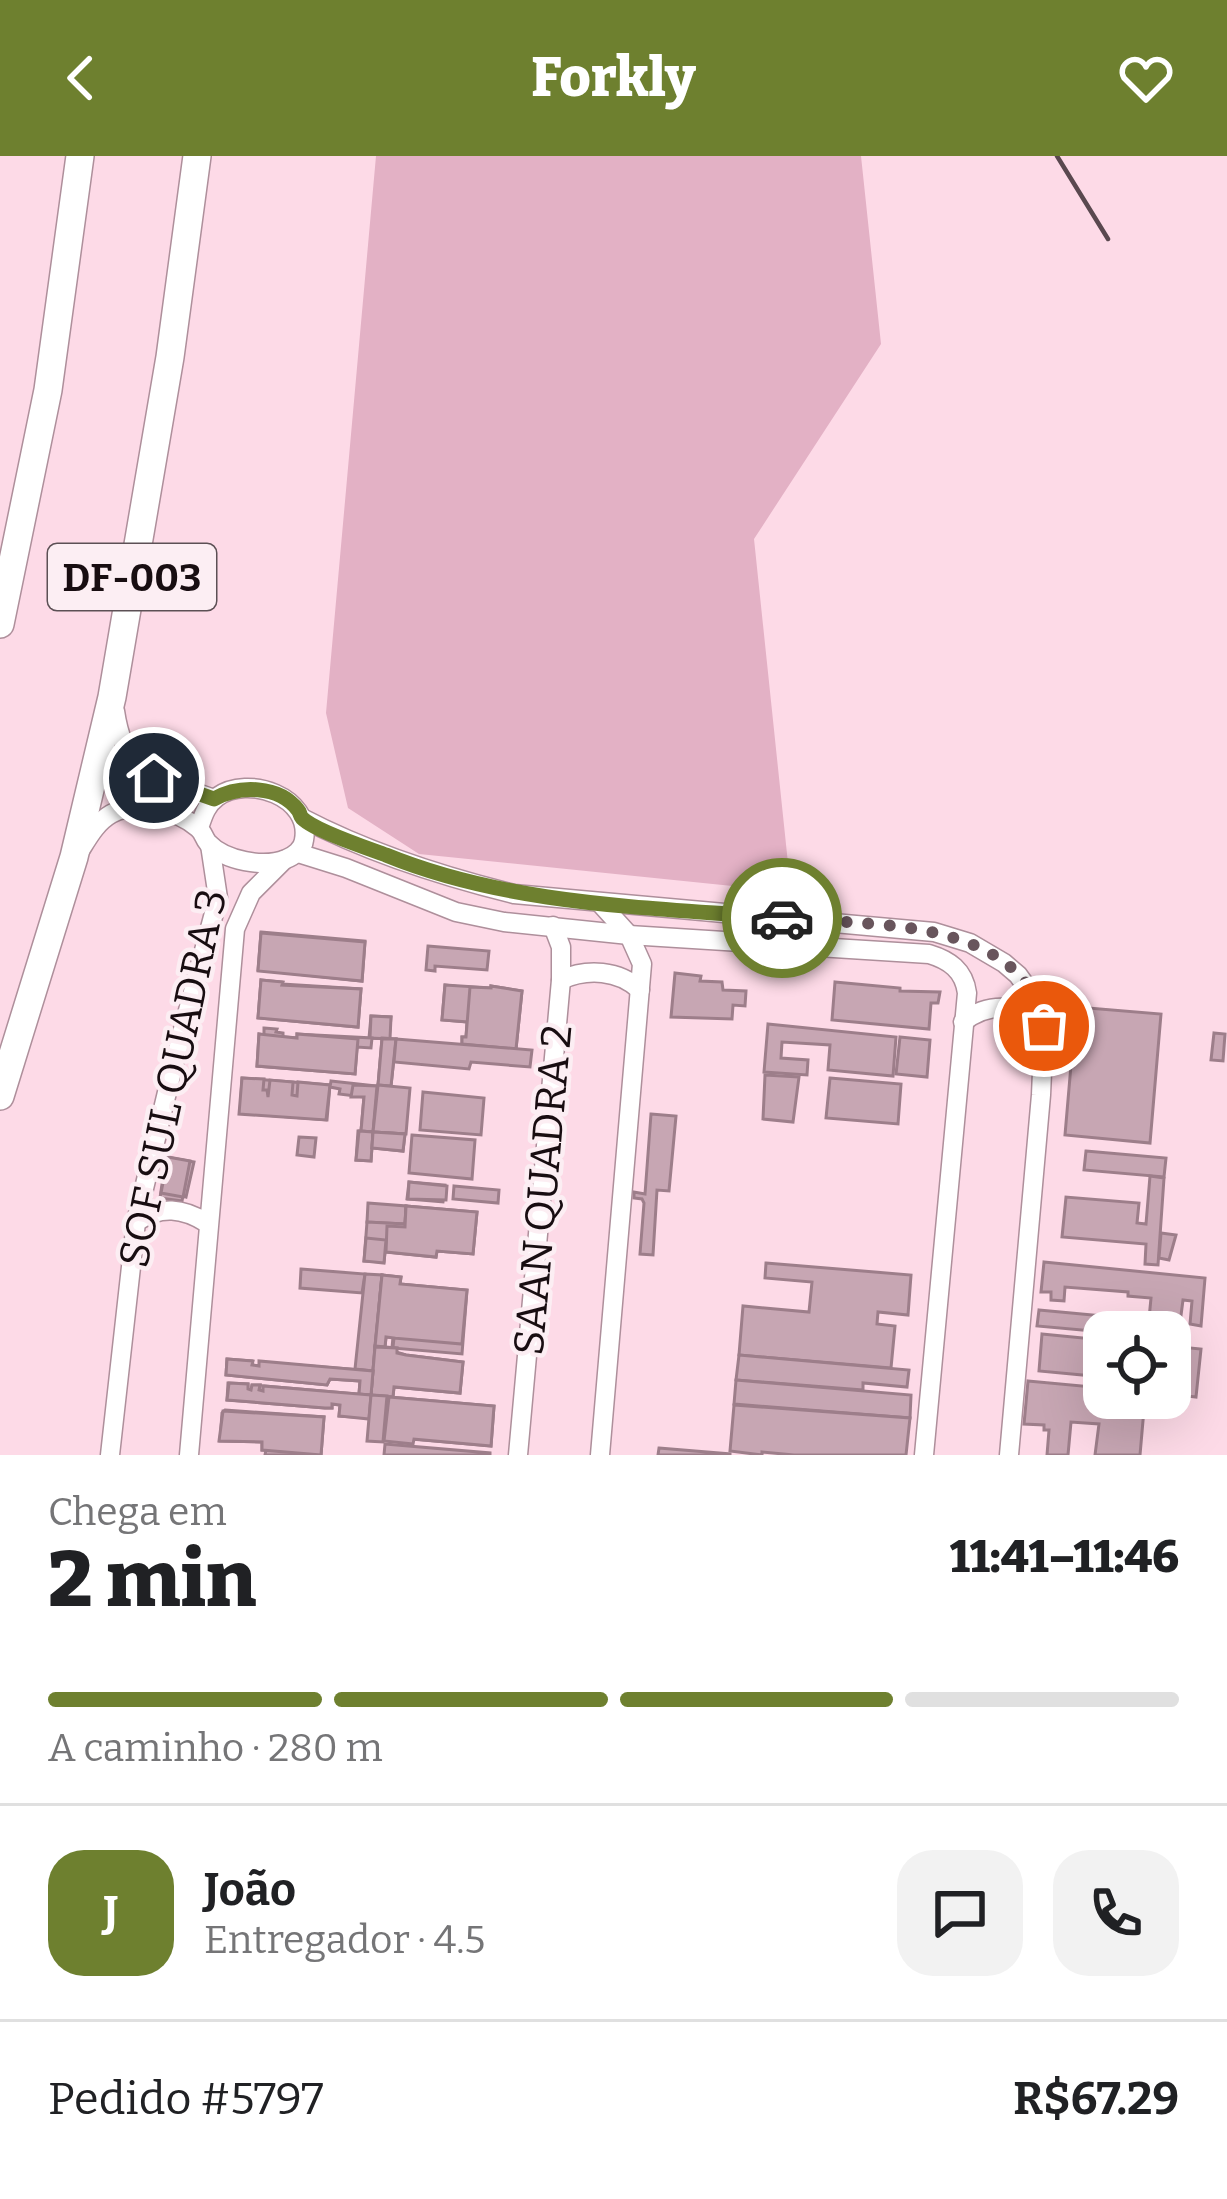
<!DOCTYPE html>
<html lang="pt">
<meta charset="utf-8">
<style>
body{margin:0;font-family:Bitter,serif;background:#f2f2f2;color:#202124;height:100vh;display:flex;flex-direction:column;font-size:45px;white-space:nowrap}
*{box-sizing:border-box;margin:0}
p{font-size:39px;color:#757577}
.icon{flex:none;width:66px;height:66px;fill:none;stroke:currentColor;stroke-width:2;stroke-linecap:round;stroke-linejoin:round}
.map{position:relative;height:1299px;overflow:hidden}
.side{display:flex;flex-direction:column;background:#fff;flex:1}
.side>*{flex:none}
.buttons{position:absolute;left:1083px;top:1155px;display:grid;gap:24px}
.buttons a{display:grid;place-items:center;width:108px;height:108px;border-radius:24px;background:#fff;box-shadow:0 12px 48px #0002;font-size:60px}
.pin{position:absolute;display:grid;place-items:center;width:102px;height:102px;color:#fff;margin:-51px;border:6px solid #fff;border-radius:50%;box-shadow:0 3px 12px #0007}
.courier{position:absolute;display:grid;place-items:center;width:120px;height:120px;margin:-60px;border:9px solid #6e802f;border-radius:50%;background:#fff;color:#222;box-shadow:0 3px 15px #0007}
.overview em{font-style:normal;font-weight:800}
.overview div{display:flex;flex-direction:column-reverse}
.overview{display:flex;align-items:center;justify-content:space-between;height:204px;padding:0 48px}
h1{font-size:78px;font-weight:800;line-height:90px}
.bar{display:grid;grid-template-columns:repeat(4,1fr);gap:18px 12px;align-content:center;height:144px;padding:0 48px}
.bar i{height:15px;border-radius:9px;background:#e0e0e0}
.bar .selected{background:#6e802f}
.bar p{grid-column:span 4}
.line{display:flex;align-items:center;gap:30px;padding:0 48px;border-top:3px solid #e0e0e0}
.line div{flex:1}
.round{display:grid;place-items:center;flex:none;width:126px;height:126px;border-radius:36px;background:#f2f2f2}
header{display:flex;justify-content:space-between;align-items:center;height:156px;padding:0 48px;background:#6e802f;color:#fff;font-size:54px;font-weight:800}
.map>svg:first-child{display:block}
.green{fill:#e3b1c5}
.building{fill:#c7a6b3;stroke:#9d7e8a;stroke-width:3}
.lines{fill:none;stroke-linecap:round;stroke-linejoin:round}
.minor-casing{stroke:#ae8f9b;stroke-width:21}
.highway-casing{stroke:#ae8f9b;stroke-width:30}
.minor{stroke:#fff;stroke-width:18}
.highway{stroke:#fff;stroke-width:27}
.rail{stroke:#5a484f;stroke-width:4.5}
.done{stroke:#68555c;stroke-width:12;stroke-dasharray:0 21.6}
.route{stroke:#6e802f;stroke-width:15}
.labels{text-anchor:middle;stroke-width:9;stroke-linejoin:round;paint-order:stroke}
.shield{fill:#fceef3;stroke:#5c5055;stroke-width:3}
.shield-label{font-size:39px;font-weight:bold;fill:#180d11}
.street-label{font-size:42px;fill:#180d11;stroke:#fceef3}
</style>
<header><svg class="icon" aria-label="back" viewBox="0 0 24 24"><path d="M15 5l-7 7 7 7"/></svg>Forkly<svg class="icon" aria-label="heart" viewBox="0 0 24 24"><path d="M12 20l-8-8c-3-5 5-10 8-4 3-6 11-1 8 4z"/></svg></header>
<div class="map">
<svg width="1227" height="1299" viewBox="0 0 1227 1299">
<rect width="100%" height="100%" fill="#fddae7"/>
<path class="green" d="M376,0h485l20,188 -127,195 37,353 -372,-38 -71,-46 -22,-95z"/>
<g class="building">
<path d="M261,776l104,9 -3,40 -104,-11z"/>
<path d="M261,777l104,9 -3,39 -104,-10z"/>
<path d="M428,790l61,5 -2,19 -52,-4v5l-9,-1z"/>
<path d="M675,817l26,3 -1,5 22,1 1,8 23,1 -1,15 -12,-1 -1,14 -61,-2z"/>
<path d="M261,824l21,2v2l79,5 -3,38 -100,-9z"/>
<path d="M261,824l22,2 -1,3 79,4 -3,38 -100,-9z"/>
<path d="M835,826l65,6v3l40,1 -2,11h-7l-2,26 -97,-9z"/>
<path d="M445,829l25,3 -3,34 -25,-2z"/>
<path d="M445,829l46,3v-2l31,5 -6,58 -54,-5v-7h4l1,-15 -25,-2z"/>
<path d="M491,830l31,5 -6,58 -54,-5v-7h4l4,-50 21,1z"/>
<path d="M1076,851l85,7 -11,129 -85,-8z"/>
<path d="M371,860l20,1 -2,22 -20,-1z"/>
<path d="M371,860l20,1 -1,22 -20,-1z"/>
<path d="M768,868l128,13 -3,39 -65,-6 2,-25 -48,-3 -1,16 27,2 -1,15 -43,-3z"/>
<path d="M264,872l13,1 -1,3 7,1v4l14,1v-4l75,4 -1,10 -14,-1 -2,27 -98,-8 2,-32 5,1z"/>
<path d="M1214,877l11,1 -2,27 -12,-1z"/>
<path d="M259,878l38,4v-4l61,5 -3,35 -98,-8z"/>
<path d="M900,881l30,3 -3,37 -31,-3z"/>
<path d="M382,882l14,1 -5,47 -13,-1z"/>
<path d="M382,883h14l-5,47 -13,-1z"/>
<path d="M396,883l136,11 -2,17 -59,-5 -2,7 -75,-7z"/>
<path d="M765,919l34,2 -6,45 -30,-3z"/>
<path d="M242,922l88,7 -3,35 -87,-7z"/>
<path d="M242,922l22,1 -1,11h4l1,7 2,-17 23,2 -1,13 5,1 1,-14 32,3 -4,35 -87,-6z"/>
<path d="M830,922l71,6 -3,40 -72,-6z"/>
<path d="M331,925l46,5 -4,46 -12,-1 3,-34 -25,-3 1,-5 -10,-2z"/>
<path d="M353,929l24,1 -4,46 -12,-1 3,-34h-13z"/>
<path d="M378,929l32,3 -4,46 -33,-2z"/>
<path d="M423,936l61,6 -3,37 -61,-5z"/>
<path d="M651,958l25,2 -7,75 -12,-1 -4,65 -13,-1 4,-51 -2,-4 -8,-1v-6l11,2z"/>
<path d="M358,975l15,1 -2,29 -15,-1z"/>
<path d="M359,975l14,1 -2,29 -15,-1z"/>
<path d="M373,976l32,2 -2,17 -31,-3z"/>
<path d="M373,976l32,2 -2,17 -31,-3z"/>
<path d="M412,979l63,5 -3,39 -63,-6z"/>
<path d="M299,981l17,1 -2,19 -17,-2z"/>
<path d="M1086,995l80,7 -2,19 -80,-7z"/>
<path d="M166,1001l28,5 -8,35 -3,-1 -1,5 -22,-3z"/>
<path d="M168,1001l22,4 -7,36 -22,-4z"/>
<path d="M1150,1020l14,2 -6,87 -13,-1 1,-20 -84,-7 4,-40 73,6 -2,20 9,1z"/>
<path d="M409,1026l36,3 -2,17 -36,-3z"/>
<path d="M409,1026l38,4 -1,14 -38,-1z"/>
<path d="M454,1030l45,4 -1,13 -45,-4z"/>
<path d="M368,1047l38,3 -1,18 -38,-2z"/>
<path d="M406,1050l71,6 -4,42 -36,-3 -1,6 -51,-5 -1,10 -20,-1 3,-39 38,2z"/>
<path d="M406,1050l71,6 -4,42 -36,-3 -1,6 -50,-5 1,-26 18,1z"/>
<path d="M1161,1077l15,2 -7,25 -10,-2z"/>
<path d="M366,1082l20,2 -2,23 -20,-2z"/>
<path d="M1044,1106l161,16 -4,48 -11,-2 2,-23 -9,-1 -3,23 -31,-4 2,-21 -23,-2v-4l-63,-5 -1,14 -13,-1v-8h-10z"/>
<path d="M766,1107l145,12 -3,40 -30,-3 -1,12 18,2 -4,42 -152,-13 4,-49 66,6 3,-30 -47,-4z"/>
<path d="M301,1113l64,5 -3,19 -62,-5z"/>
<path d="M365,1118l17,1 -9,96 -18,-2z"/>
<path d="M382,1119l19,2 -1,7 67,6 -5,64 -70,-6 1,-11h-7l-1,10 -10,-1z"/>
<path d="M382,1119l19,2 -1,7 67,6 -5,54 -68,-6 -1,9 1,-9 -8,-1 -1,10h-10z"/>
<path d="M1039,1154l129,12 -1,10h-63l-67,-6z"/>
<path d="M1042,1178l62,6v37l-65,-6z"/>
<path d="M375,1190l22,2 -1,4 10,3 57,7 -3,31 -66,-6 -1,9 -22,-1z"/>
<path d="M1170,1190l31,3 -5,48 -26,-3z"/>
<path d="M375,1191l22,1v5l9,2 57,7 -3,31 -66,-6 -1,10 -22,-2z"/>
<path d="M739,1199l170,15 -2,17 -44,-4v7l-127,-10z"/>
<path d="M227,1203l25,2v4l7,1 1,-4 113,9 -2,24 -12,-1 1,-13 -30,-2 -3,6 -101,-10z"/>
<path d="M227,1203l26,2 -1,4 7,1v-5l114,10 -2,24 -12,-1 1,-13 -30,-2 -3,6 -101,-10z"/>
<path d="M736,1224l175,15 -1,23 -176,-14z"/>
<path d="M1028,1225l76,7v10h41l-5,57h-45l4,-31 -28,-2 -3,33h-21l2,-25h-5v-5l-20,-1z"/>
<path d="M228,1227l20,1v5l3,1 1,-5h8l-1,5 4,1v-5l107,9 -1,23 -30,-2 1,-11 -8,-1v4h-7l-98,-8z"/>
<path d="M229,1227l19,1v5l3,1 1,-5h8l-1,5 4,1v-5l108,9 -2,24 -30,-3 1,-11 -8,-1v4h-7l-98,-8z"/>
<path d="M371,1239l16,1 -4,46 -16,-1z"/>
<path d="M389,1241l105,9 -3,40 -105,-9z"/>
<path d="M389,1241l105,9 -3,40 -77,-7 -1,5 -29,-3z"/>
<path d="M734,1249l176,13 -4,37h-112l-32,-3v3l-32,-4z"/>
<path d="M225,1254l99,7 -3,38h-56l1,-5h-4v-8l-42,-1 2,-28z"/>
<path d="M223,1255l101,6 -3,38 -59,-5v-8l-43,-1z"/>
<path d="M385,1288l105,9v2h-106z"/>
<path d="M659,1292l71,6v1h-72z"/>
</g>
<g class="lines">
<defs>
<g id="minor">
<path d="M115,555c10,69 43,67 99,88"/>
<path d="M302,662c67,35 139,58 212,76l420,38 36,11 34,20 14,12 18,25 8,26 -3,69 -32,360"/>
<path d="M81,693c8,-13 16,-27 30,-35 25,-14 66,-4 87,14 6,5 5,9 10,15 17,18 56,25 78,16 8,-3 17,-10 18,-19 8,-43 -56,-66 -87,-43 -11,8 -14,19 -18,31"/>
<path d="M298,697l48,15 110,44 48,10 125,13 300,19c20,6 35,16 38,39l-43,462"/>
<path d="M561,824c26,-12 58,-10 79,10"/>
<path d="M963,866c25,-20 58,-19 81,4"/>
<path d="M136,1066c25,-17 47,-14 71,1"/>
<path d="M110,1299l26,-233 38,-159 44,-165 -8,-53"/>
<path d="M189,1299l46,-526 16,-36 33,-33"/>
<path d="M518,1299l43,-475v-33l-8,-21"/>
<path d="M600,1299l42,-491 -13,-29 -29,-32"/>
</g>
<g id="highway">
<path d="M0,468l48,-234 32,-234"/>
<path d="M0,940l74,-239 38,-160 58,-340 27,-201"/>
</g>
</defs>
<use href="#minor" class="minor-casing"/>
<use href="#highway" class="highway-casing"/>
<use href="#minor" class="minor"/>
<use href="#highway" class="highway"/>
<path class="rail" d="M1057,0l51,83"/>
</g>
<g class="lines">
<path class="done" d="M782,762c78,7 201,-1 250,73 6,10 9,23 12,35"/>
<path class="route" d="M154,622l60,21c25,-14 65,-14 84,11 2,2 2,6 4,8 13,13 65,30 84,37 125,51 263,52 396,63"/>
</g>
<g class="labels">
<rect class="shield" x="48" y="388" width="168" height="66" rx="9"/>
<g class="shield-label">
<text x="132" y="435">DF-003</text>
</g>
<g class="street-label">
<text transform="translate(172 922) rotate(-78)" y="15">SOF SUL QUADRA 3</text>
<text transform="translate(542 1034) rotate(-85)" y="15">SAAN QUADRA 2</text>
</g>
</g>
</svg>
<div class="buttons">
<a><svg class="icon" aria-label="locate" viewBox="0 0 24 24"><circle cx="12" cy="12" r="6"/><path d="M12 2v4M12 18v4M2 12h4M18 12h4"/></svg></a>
</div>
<div class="pin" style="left:1044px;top:870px;background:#ea580c"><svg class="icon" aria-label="bag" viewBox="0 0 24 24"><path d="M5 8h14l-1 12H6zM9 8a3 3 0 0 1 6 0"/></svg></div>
<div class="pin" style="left:154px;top:622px;background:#1f2937"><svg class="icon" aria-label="home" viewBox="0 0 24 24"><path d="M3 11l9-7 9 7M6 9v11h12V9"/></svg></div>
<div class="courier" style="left:782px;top:762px"><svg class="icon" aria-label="car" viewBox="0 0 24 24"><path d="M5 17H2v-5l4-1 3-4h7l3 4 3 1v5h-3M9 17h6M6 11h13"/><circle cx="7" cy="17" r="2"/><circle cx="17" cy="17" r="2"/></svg></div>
</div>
<section class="side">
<div class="overview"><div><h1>2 min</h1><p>Chega em</p></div><em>11:41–11:46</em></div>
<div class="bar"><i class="selected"></i><i class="selected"></i><i class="selected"></i><i></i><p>A caminho · 280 m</p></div>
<div class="line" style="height:216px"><b class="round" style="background:#6e802f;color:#fff">J</b><div><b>João</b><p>Entregador · 4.5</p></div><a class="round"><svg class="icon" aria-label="chat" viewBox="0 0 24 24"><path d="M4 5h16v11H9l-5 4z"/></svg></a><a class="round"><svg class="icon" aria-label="phone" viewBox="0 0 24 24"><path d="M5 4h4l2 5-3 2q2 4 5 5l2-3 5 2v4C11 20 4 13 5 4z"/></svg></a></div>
<div class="line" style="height:156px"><div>Pedido #5797</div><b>R$67.29</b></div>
</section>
